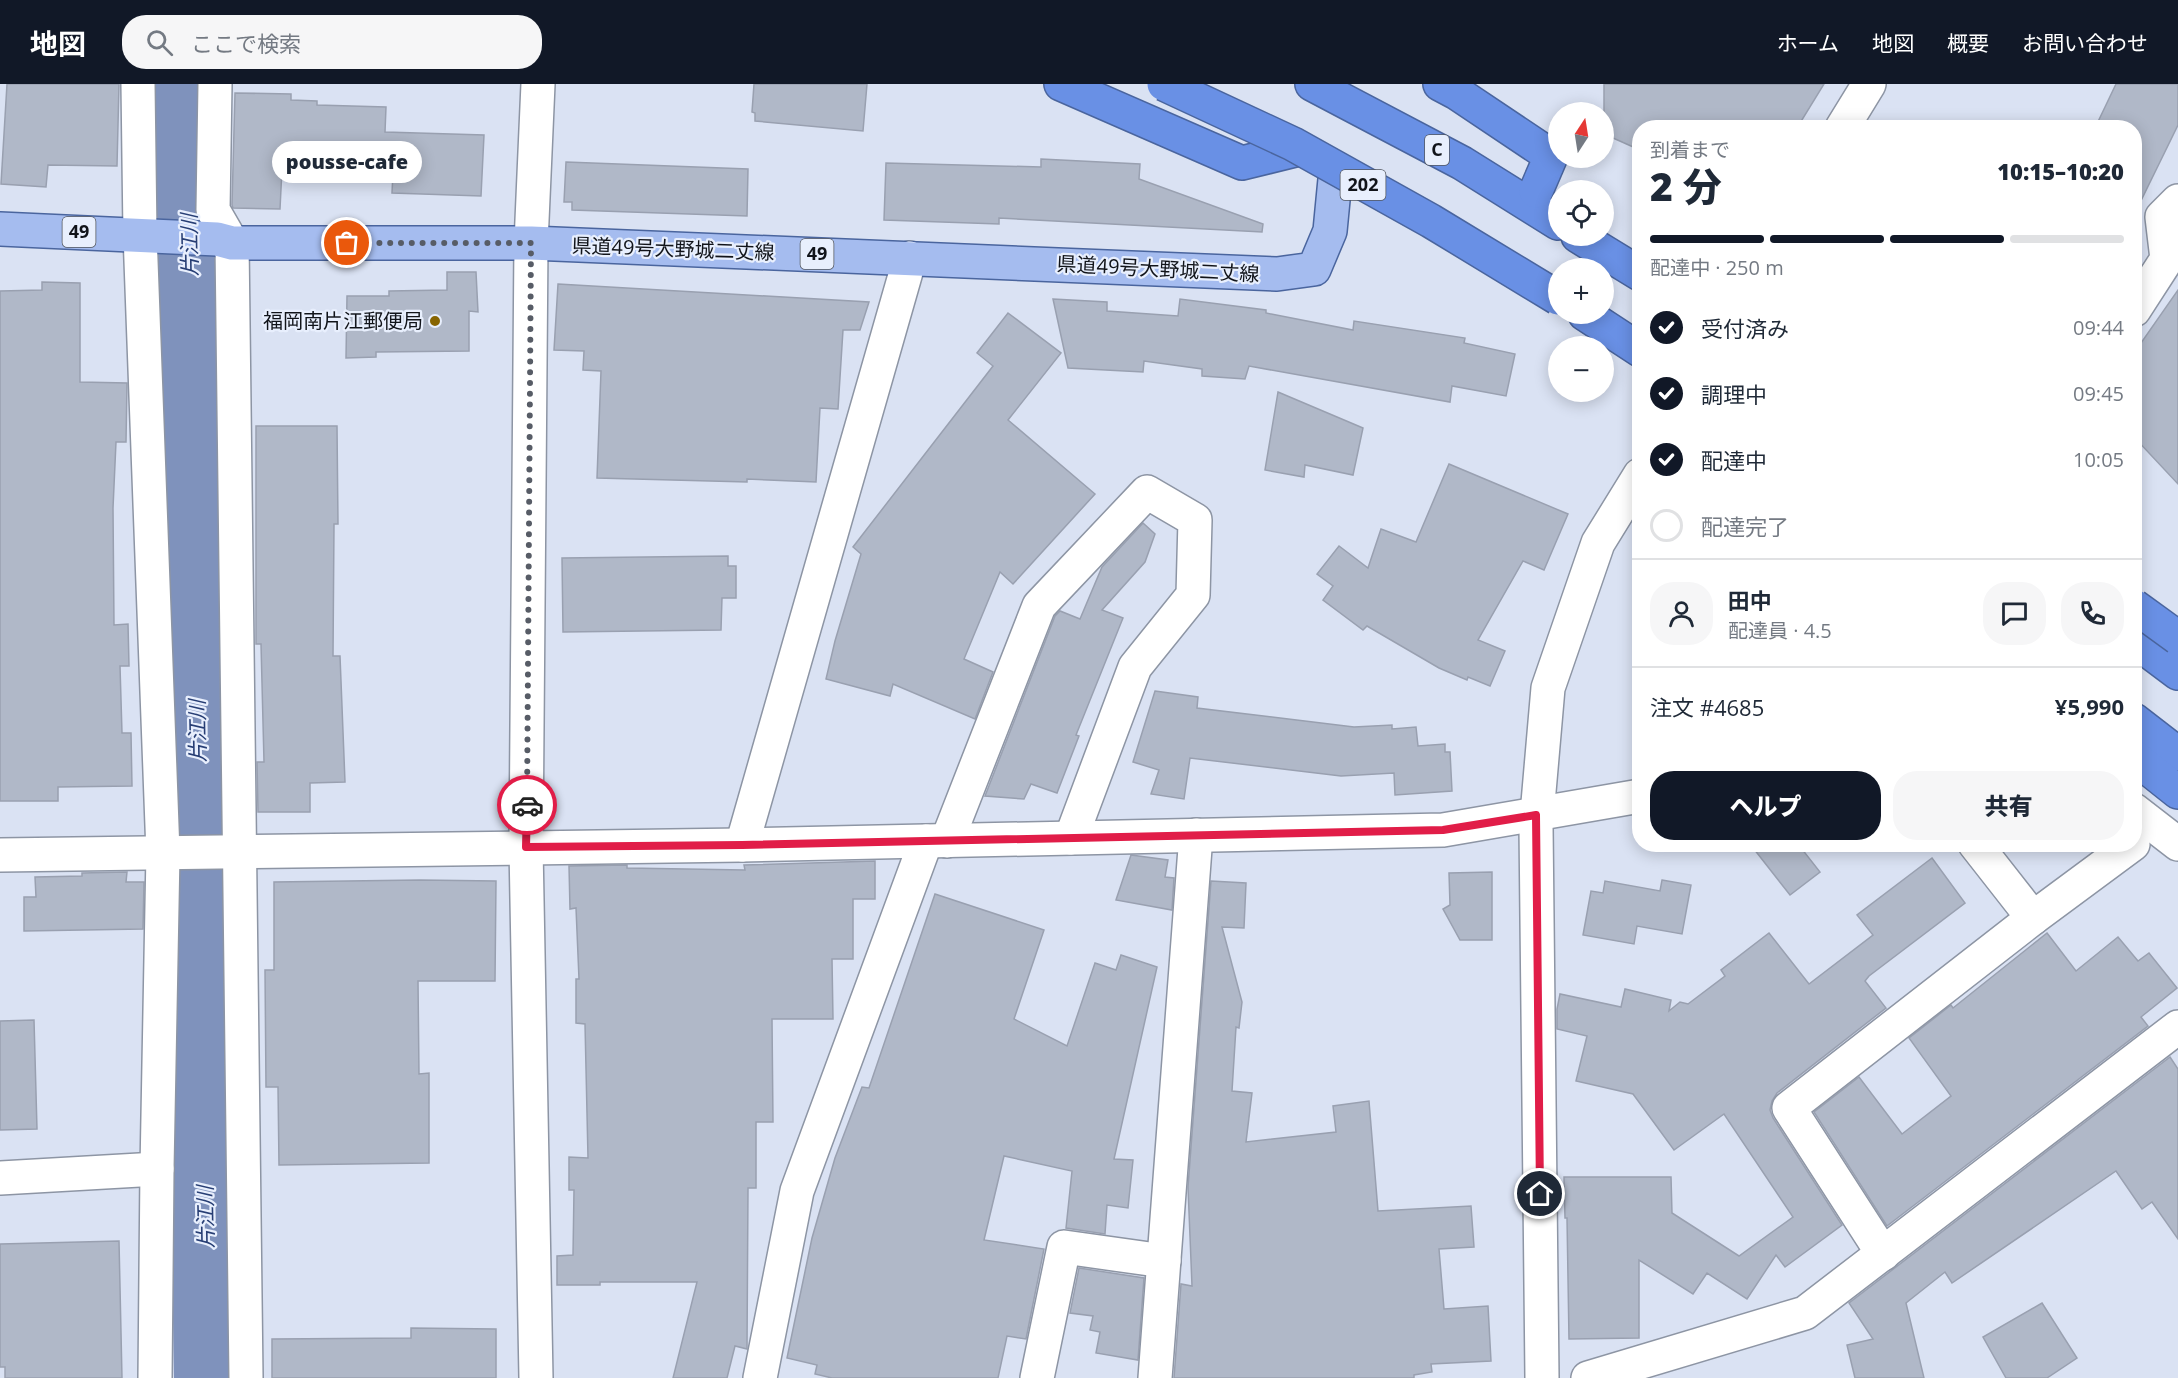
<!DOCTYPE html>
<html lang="ja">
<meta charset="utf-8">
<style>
body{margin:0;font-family:"Open Sans","Noto Sans JP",sans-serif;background:#f6f6f7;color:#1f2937;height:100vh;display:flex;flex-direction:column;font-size:22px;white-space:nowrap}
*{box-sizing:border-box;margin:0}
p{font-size:20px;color:#747a83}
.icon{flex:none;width:33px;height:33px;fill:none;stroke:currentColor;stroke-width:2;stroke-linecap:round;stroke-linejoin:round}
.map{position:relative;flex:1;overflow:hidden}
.drawer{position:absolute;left:1632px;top:36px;width:510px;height:732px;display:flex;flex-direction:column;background:#fff;border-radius:24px;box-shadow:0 3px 15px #0003}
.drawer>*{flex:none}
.needle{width:39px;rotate:12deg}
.buttons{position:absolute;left:1548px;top:18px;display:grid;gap:12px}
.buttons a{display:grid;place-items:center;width:66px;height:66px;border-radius:50%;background:#fff;box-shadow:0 3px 15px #0003;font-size:30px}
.pin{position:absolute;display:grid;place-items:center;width:51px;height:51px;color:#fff;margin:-26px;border:3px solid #fff;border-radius:50%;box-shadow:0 2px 6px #0007}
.courier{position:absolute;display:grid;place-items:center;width:60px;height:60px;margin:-30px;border:4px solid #e11d48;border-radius:50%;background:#fff;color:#222;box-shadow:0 2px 8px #0007}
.bubble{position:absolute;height:42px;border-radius:21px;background:#fff;box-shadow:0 3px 15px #0003;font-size:20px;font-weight:800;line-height:42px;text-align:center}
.head em{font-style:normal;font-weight:800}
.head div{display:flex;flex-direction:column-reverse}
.head{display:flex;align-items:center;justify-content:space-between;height:102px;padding:0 18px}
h1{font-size:39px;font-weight:800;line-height:45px}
.bar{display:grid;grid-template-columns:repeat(4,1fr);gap:9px 6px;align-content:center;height:72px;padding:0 18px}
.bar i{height:8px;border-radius:4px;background:#e0e1e3}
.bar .selected{background:#111827}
.bar p{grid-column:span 4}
.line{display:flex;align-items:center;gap:15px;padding:0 18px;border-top:2px solid #e0e1e3}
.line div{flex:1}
.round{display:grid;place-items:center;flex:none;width:63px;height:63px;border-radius:24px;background:#f6f6f7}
ol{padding:0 18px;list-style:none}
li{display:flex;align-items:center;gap:18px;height:66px}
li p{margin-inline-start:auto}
li .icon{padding:6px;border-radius:50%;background:#111827;color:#fff;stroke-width:4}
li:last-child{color:#747a83}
li i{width:33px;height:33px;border:3px solid #e0e1e3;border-radius:50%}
.primary-button{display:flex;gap:12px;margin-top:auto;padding:12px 18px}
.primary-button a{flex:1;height:69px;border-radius:24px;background:#111827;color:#fff;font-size:24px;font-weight:800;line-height:69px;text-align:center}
.primary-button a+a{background:#f6f6f7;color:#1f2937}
header{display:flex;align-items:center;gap:36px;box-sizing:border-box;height:84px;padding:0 30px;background:#111827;color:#fff}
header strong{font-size:28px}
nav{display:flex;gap:33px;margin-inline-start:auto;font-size:21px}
.search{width:420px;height:54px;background:#f6f6f7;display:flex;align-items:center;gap:15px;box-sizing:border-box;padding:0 21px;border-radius:24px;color:#747a83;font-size:22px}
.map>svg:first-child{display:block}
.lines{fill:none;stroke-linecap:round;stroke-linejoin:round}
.river{stroke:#7f92bc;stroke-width:70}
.building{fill:#b0b8c8;stroke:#99a0b0;stroke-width:1.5}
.minor-casing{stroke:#8d95a4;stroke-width:36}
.major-casing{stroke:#4a659e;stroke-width:36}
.highway-casing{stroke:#4a659e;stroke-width:36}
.minor{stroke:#fff;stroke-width:33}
.major{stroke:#a5bcef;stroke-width:33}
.highway{stroke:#6990e5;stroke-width:33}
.highway-bridge-casing{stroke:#4a659e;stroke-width:36;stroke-linecap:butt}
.highway-bridge{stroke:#6990e5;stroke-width:33}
.done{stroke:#575c66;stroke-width:6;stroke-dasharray:0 10.8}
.route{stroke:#e11d48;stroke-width:8}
.poi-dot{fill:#876400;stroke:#e8effd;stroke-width:2}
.labels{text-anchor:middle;stroke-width:4.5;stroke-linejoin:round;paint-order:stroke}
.shield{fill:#e8effd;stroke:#52565e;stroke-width:1.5}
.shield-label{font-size:18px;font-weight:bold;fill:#11141a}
.street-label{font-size:20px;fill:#11141a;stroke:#e8effd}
.poi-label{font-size:20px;fill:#11141a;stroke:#e8effd;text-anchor:end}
.water-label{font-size:21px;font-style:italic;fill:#273e74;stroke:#e8effd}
</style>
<header>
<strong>地図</strong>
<div class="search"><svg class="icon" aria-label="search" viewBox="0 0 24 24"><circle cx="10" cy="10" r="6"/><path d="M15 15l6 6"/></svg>ここで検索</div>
<nav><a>ホーム</a><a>地図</a><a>概要</a><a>お問い合わせ</a></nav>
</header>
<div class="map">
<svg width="2178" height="1294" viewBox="0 0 2178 1294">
<rect width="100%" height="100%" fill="#dae2f3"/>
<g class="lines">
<path class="river" d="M187,0l22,1294"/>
</g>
<g class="building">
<path d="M7,0h112l-2,82 -69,-1 -2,22 -45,-3z"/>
<path d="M754,0h113l-4,47 -108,-10v-8l-3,-1z"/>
<path d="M1604,0h220l-27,44h-157v22l-36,-16z"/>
<path d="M2116,0h62v41l-44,90v-87h-39z"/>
<path d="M235,9l56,1v6l26,1v4l69,2 -1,25 99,3 -3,61 -89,-3 1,-21 -111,-3 -2,40 -47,-1 -1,-3z"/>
<path d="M1041,75l99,5 -1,15 124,45 -1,8 -263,-14v6l-115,-4 2,-57 155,4z"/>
<path d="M566,78l182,7 -1,47 -175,-6v-8h-8z"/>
<path d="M447,188h29l2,40 -9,-1v40l-93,1v5l-30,1 1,-62h42v-5l58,-1z"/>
<path d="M42,198l38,1v99l47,1 -1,59h-10l-3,66 1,117 14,-1 1,42h-9l2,67h9l1,53 -74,1v14h-58v-510l42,-1z"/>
<path d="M558,200l311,18 -9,28h-17l-5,79 -18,-1 -4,74 -69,-3v3l-150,-4 4,-107 -18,-1 1,-19 -30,-1z"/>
<path d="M2178,206v194l-44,-47v-84z"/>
<path d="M1053,215l54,3v9l71,5 2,-17 86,11v3l87,17 1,-9 111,17 -1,5 51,11 -9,42 -54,-10 -2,16 -201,-36 -4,13 -43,-3v-7l-58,-8 -1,11 -75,-4z"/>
<path d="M1008,229l53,40 -53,67 87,74 -82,90 -13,-12 -36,87 29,13 -18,47 -82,-35 -3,12 -64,-17 9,-38 26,-87 -8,-7 140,-181 -16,-13z"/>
<path d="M1278,308l85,36 -10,47 -48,-10 -1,12 -39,-7z"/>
<path d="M256,342h81l1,98h-4l-1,132h7l5,126 -35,1v29h-52l-1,-50h7l-3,-118h-5z"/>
<path d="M1449,380l119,50 -24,56 -21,-9 -45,79 27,11 -15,35 -22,-9 -1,3 -28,-12 -72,-42 -4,4 -40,-30 10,-14 -16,-12 22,-28 29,22 13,-39 35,13z"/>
<path d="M1143,439l12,11 -10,28 -43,48 21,8 -47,117 3,1 -22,57 -26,-9 -7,15 -39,-3 70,-180 5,-5 20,8 22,-52z"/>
<path d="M728,472v10h8v32h-14l-1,32 -158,2 -1,-74z"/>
<path d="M1155,607l43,6 -1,11 157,19 38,-2v4l24,-2 2,19 27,-2v8h5l2,39 -57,4 -1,-22 -53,3 -151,-18 -6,41 -33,-5 8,-24 -26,-8z"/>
<path d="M1750,760h48l22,28 -30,23z"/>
<path d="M1131,771l37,5 -3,17 9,1 -2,32 -56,-10z"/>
<path d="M1932,774l33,45 -96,73 -4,5 21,27 -109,85 -5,8 -2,9 3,8 69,107 -57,42 -9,-12 -29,44 -40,-26 -14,21 -54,-34v78l-70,1 -2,-121h-2l-1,-41h107l1,36 67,43 54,-39 -69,-103 -50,36 -41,-56 -57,-13 11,-45 -30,-7v-20l3,-15 61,13 4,-18 46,11 -2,11 11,-9 8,2 37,-28 -4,-6 48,-37 40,51 64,-49 -16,-20z"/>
<path d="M875,777v38h-22v60h-21l1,60h-61l1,103h-17v66h-8l-1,161 -12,-3 -8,32h-54l24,-96h-97v3h-43v-29l16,-1 1,-65h-5v-33l19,1 -3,-134 -9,-1v-44h3l-3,-71 -6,1 -1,-43 58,-1v3l118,2 -1,-5z"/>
<path d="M127,788l-1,10h18l-1,47 -119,2v-34h12l-1,-20 47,-1v-3z"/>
<path d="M1492,788v68h-32l-17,-31 7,-4 -1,-32z"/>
<path d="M420,796l76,1 -1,100h-77l1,93 10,-1v90l-150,2 -1,-78h-12l-1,-117h9v-88z"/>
<path d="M1662,796l29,5 -9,49 -45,-8 -3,18 -51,-9 8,-44 12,2 2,-12 55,10z"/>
<path d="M1211,797l35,2 -2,45 -22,-1 20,75 -3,26 -3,-1 -4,64 20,2 -6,49 90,-10 -3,-26 36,-5 9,110 93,-5 3,41 -35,2 5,60 44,-3 3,55 -60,3 1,8 -18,3v3h-240l7,-94 11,2 -4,-99z"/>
<path d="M935,810l109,36 -30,89 53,27 28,-83 21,7 5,-15 36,12 -43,192 19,1 -5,48 -21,-3 -2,29 -39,-6 6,-57 -68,-15 -20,84 60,9 -18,90 -19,-3 -9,42h-166l-17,-4 2,-9 -30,-7 25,-120 23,-80 27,-71 7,1z"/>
<path d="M2047,849l29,38 42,-34 20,24 11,-8 28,35 -36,29 7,9 -261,200 -73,-114 45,-35 43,57 49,-38 -42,-58 42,-33 2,3z"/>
<path d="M34,936l3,109 -37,1v-109z"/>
<path d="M2170,973l8,12v170l-26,-37 -10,7 -26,-38 -164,112 -7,-11 -39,31 18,75h-69l-8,-33 26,-6 -24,-36z"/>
<path d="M119,1157l3,137h-117v-11h-5v-123z"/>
<path d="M1079,1184l65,10 -6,82 -42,-7 4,-21 -10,-2 3,-14 -23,-3z"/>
<path d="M2042,1219l35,55 -30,20h-41l-23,-41z"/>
<path d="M411,1244l85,1v49h-224v-39l139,-1z"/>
</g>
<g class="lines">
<defs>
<g id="minor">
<path d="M138,0l2,150 23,619 -6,316 -2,209"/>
<path d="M215,0l-2,126 19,33 14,1135"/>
<path d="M1842,44l27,-44"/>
<path d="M2134,226l33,-51 -5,-42 16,-16"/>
<path d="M2134,726l44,34"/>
<path d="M947,757l92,-235 108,-114 48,28 -2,75 -58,72 -64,171"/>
<path d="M1975,760l58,74"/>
<path d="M742,761l168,-587"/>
<path d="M0,771l742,-10 701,-15 197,-34"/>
<path d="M0,1094l157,-9"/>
<path d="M1883,1170l-94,-146 244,-190 100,-74"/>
<path d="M536,1294l-10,-531 5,-604 7,-159"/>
<path d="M760,1294l37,-187 129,-350"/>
<path d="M1037,1294l27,-131 100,14"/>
<path d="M1155,1294l41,-543"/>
<path d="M1542,1294l-6,-552 12,-138 50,-145 42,-68"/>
<path d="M1588,1294l217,-65 373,-286"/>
</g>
<path id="major" d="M0,145l217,10 15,4h299l746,31 37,-5 16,-38 6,-62"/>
<g id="highway">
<path d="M1061,0l181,79 57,-14"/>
<path d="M1312,0l150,79 96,60"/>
<path d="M1440,0l17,9 94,63 -15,35"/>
<path d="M1578,152l62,38"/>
<path d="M1585,230l55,36"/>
<path d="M2134,556l44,33"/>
<path d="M2134,636l44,34"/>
<path d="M2134,673l44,35"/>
</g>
</defs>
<use href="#minor" class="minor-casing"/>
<use href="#major" class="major-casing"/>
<use href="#highway" class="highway-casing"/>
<use href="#minor" class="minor"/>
<use href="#major" class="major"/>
<use href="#highway" class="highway"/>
<defs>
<g id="highway-bridge">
<path d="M1164,0l129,60 138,77 127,77"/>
<path d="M2134,522l44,32"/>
</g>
</defs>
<use href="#highway-bridge" class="highway-bridge-casing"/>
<use href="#highway-bridge" class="highway-bridge"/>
</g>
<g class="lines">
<path class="done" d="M347,159h184l-4,562"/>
<path class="route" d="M527,721l-1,42 216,-2 701,-15 93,-15 4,379"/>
</g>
<circle class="poi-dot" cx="435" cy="237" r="6"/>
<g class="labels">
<g class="shield">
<rect x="1425" y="51" width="24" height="30" rx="4.5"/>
<rect x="1340.5" y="86" width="45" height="30" rx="4.5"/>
<rect x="62.5" y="133" width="33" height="30" rx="4.5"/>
<rect x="800.5" y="155" width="33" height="30" rx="4.5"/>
</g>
<g class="shield-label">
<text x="1437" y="72">C</text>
<text x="1363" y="107">202</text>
<text x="79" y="154">49</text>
<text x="817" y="176">49</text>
</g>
<g class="street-label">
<text transform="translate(673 165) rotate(2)" y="7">県道49号大野城二丈線</text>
<text transform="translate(1158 185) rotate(3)" y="7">県道49号大野城二丈線</text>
</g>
<g class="poi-label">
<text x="423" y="244">福岡南片江郵便局</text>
</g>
<g class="water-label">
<text transform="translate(190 161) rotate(-91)" y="7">片江川</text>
<text transform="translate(198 647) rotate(-91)" y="7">片江川</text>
<text transform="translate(206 1133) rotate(-91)" y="7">片江川</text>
</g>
</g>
</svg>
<div class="buttons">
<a><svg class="needle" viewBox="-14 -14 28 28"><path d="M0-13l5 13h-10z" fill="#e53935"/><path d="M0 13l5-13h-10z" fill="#747a83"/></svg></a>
<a><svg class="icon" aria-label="locate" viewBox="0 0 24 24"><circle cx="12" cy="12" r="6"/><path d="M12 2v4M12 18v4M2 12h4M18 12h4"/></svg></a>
<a>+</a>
<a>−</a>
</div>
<div class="pin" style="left:347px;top:159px;background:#ea580c"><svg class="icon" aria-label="bag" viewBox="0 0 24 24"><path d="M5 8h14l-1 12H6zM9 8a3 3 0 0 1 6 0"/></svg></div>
<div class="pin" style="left:1540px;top:1110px;background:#1f2937"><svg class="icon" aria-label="home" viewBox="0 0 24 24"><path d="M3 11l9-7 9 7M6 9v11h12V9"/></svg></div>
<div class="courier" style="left:527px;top:721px"><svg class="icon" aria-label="car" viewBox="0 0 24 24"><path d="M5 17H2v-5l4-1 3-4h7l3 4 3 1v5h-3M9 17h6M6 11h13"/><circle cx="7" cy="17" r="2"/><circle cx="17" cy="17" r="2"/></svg></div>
<div class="bubble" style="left:272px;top:57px;width:150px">pousse-cafe</div>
<section class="drawer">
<div class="head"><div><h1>2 分</h1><p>到着まで</p></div><em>10:15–10:20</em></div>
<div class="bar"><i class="selected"></i><i class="selected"></i><i class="selected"></i><i></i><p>配達中 · 250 m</p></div>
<ol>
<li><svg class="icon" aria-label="check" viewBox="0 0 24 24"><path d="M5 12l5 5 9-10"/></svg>受付済み<p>09:44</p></li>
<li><svg class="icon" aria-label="check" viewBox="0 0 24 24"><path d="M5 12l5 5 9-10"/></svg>調理中<p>09:45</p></li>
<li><svg class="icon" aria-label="check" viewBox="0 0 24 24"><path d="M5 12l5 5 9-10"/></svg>配達中<p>10:05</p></li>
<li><i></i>配達完了</li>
</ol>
<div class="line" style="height:108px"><a class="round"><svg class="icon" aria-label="person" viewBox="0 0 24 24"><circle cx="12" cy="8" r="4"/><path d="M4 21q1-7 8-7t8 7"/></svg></a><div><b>田中</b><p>配達員 · 4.5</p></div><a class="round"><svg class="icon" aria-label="chat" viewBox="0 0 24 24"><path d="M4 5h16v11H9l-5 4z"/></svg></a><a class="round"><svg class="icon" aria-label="phone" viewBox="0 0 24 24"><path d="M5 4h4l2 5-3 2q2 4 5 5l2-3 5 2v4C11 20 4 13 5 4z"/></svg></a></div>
<div class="line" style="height:78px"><div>注文 #4685</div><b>¥5,990</b></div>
<div class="primary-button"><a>ヘルプ</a><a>共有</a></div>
</section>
</div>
